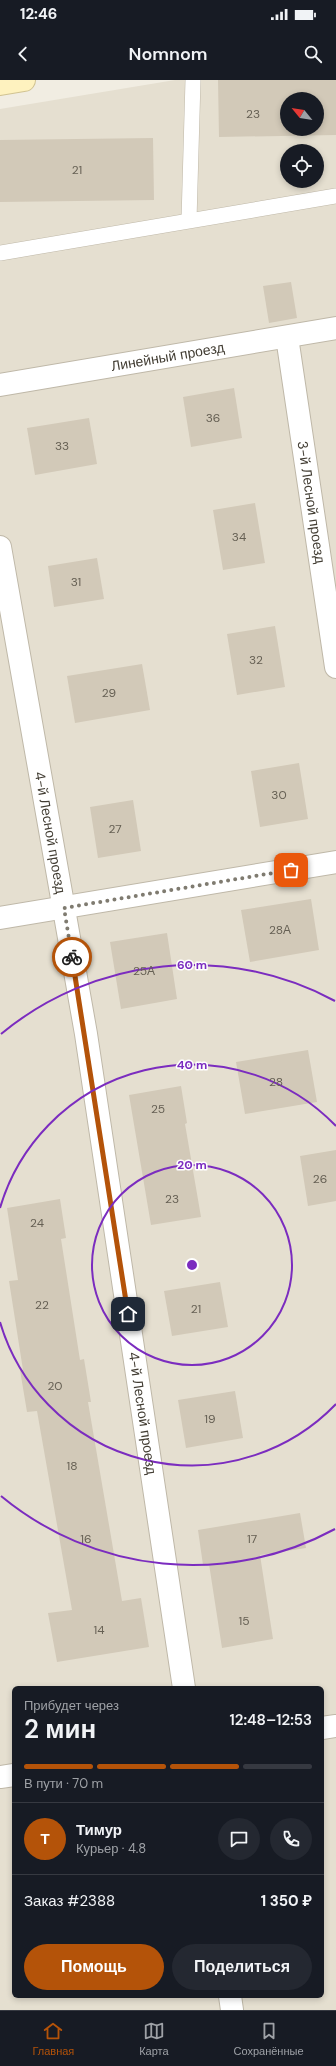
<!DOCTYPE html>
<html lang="ru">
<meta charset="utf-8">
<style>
body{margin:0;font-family:"DM Sans",sans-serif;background:#242831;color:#f1f3f6;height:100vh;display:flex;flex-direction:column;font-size:15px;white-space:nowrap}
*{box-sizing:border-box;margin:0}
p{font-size:13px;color:#9ea1a6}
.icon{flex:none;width:22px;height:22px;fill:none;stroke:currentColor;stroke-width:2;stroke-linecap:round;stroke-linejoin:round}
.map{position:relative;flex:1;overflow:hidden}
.side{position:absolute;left:12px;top:1606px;width:312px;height:312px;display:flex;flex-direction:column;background:#171b24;border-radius:6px;box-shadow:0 2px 6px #0003}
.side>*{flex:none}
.needle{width:26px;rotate:300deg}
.buttons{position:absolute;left:280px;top:12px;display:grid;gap:8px}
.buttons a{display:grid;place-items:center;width:44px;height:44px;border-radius:50%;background:#171b24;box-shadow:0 2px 6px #0003;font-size:20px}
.pin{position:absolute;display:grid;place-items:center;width:34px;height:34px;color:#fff;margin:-17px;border-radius:8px;box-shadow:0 2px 6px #0006}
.courier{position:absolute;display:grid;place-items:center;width:40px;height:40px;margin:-20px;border:3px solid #b45309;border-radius:50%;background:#fff;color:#222;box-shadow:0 1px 5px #0007}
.overview em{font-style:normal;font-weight:600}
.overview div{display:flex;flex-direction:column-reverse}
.overview{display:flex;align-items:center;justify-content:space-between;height:68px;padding:0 12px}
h1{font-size:26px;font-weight:600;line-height:30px}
.bar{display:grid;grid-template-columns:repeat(4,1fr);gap:6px 4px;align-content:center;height:48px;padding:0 12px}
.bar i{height:5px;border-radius:3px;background:#363941}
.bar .on{background:#b45309}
.bar p{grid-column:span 4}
.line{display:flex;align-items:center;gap:10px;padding:0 12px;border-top:1px solid #363941}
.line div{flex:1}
.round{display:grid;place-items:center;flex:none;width:42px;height:42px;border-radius:21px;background:#242831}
.button{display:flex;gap:8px;margin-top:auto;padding:8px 12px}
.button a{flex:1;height:46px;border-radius:24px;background:#b45309;color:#fff;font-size:16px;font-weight:600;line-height:46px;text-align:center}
.button a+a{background:#242831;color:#f1f3f6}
.status{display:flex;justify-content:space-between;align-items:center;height:28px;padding:0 20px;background:#171b24;direction:ltr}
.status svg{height:11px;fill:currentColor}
header{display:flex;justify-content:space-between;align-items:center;height:52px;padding:0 12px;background:#171b24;font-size:18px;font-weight:600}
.tab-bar{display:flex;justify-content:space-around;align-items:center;height:56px;border-top:1px solid #363941;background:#171b24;font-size:11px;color:#9ea1a6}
.tab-bar a{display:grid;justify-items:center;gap:2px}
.tab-bar .on{color:#b45309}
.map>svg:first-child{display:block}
.residential{fill:#e5dfd0;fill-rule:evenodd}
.building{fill:#d2c9b8;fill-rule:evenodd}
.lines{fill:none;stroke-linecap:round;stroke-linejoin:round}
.service-casing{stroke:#bfb8a8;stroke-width:16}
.minor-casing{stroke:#bfb8a8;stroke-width:24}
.secondary-casing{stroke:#d1c392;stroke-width:24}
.service{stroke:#fff;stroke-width:15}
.minor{stroke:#fff;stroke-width:22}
.secondary{stroke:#fef2bf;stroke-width:22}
.done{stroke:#7f7b70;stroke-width:4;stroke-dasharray:0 7.2}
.route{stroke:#b45309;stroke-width:5}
.ring{fill:none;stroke:#7b2cbf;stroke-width:2}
.labels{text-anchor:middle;stroke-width:3;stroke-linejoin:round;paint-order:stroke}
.number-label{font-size:12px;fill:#666054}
.street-label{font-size:14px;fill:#423d33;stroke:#fff}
.centre{fill:#7b2cbf;stroke:#fff;stroke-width:2}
.ring-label{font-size:12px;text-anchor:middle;font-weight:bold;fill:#7b2cbf;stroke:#fff;stroke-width:3;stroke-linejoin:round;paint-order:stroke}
</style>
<div class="status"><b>12:46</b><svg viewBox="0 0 49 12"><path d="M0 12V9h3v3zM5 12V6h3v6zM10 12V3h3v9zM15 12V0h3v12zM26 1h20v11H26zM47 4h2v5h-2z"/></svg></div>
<header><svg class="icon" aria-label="back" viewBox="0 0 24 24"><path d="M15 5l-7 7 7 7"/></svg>Nomnom<svg class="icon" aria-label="search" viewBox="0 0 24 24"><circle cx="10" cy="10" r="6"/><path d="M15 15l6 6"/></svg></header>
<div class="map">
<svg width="336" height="1930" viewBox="0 0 336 1930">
<rect width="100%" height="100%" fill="#f1ede2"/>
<path class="residential" d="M175,0h161v1930h-336v-1901zM287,19h30v30h-30zM287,71h30v30h-30zM14,1608h308v308h-308z"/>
<g class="building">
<path d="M218,0h118v55l-117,2zM287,19h30v30h-30z"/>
<path d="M153,58l1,62 -154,2v-62z"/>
<path d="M291,202l6,36 -28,5 -6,-37z"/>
<path d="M234,308l8,50 -51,9 -8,-50z"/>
<path d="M89,338l8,46 -62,11 -8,-47z"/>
<path d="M255,423l10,60 -42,7 -10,-60z"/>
<path d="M97,478l7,41 -50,8 -6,-41z"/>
<path d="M275,546l10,61 -48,8 -10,-61z"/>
<path d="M142,584l8,46 -75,13 -8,-47z"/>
<path d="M299,683l9,56 -48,8 -9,-56z"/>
<path d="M133,720l8,51 -43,7 -8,-51z"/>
<path d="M311,819l8,51 -69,12 -9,-52z"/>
<path d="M167,853l10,66 -56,10 -11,-67z"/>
<path d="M308,970l9,52 -72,12 -9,-52z"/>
<path d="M181,1006l6,37 -2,1 16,93 -50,8 -22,-130z"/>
<path d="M336,1070v51l-28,5 -8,-50z"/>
<path d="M60,1119l6,39 -5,1 19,121 4,-1 7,43h-3l34,199 19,-3 8,49 -92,15 -9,-49 24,-3 -35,-199 -10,1 -7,-42h3l-14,-89 9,-1 -11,-72z"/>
<path d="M220,1202l8,45 -56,9 -8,-45z"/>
<path d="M235,1311l8,47 -57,10 -8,-48z"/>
<path d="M300,1433l6,35 -46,7 13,84 -51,9 -13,-84 -6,1 -5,-35z"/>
</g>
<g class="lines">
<defs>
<g id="service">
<path d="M189,140l4,-140"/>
<path d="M0,173l336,-57"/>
</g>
<g id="minor">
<path id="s1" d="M287,257l49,330"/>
<path id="s2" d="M0,305l336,-57"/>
<path id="s3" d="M0,467l86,487 98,654"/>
<path d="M0,838l336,-56"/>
<path d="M322,1648l14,-2"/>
<path d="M0,1697l14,-2"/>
<path d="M230,1916l2,14"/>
</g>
<path id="secondary" d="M0,4l24,-4"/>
</defs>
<use href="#service" class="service-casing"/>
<use href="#minor" class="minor-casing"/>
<use href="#secondary" class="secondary-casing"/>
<use href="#service" class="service"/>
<use href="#minor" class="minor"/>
<use href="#secondary" class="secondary"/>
</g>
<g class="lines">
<path class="done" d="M72,877l-8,-49 227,-38"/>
<path class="route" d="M72,877l56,357"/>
</g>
<g class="ring">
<circle cx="192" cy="1185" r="100"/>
<path d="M336 1324A200 200 0 0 1 0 1242M0 1128A200 200 0 0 1 336 1046"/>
<path d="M335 1449A300 300 0 0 1 1 1416M1 954A300 300 0 0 1 335 921"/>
</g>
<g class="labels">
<g class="number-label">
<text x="253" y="38">23</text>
<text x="77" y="94">21</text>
<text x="213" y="342">36</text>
<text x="62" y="370">33</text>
<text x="239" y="461">34</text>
<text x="76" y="506">31</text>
<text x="256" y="584">32</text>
<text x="109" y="617">29</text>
<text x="279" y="719">30</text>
<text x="115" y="753">27</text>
<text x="280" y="854">28А</text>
<text x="144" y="895">25А</text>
<text x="276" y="1006">28</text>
<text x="158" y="1033">25</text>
<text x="320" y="1103">26</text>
<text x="172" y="1123">23</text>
<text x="37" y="1147">24</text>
<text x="42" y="1229">22</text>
<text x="196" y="1233">21</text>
<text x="55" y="1310">20</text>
<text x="210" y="1343">19</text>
<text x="72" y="1390">18</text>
<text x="86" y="1463">16</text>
<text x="252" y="1463">17</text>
<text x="244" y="1545">15</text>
<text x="99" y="1554">14</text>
</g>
<g class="street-label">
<text dy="5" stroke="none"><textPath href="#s2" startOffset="170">Линейный проезд</textPath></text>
<text dy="5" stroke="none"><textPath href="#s1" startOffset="167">3-й Лесной проезд</textPath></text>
<text dy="5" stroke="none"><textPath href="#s3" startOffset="290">4-й Лесной проезд</textPath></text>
<text dy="5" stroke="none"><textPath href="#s3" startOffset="878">4-й Лесной проезд</textPath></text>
</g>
</g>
<circle cx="192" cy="1185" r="6" class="centre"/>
<g class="ring-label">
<text x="192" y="889">60 m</text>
<text x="192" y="989">40 m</text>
<text x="192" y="1089">20 m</text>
</g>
</svg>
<div class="buttons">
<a><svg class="needle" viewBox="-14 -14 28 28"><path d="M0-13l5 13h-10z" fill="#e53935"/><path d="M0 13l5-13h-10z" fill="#9ea1a6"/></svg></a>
<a><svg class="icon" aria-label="locate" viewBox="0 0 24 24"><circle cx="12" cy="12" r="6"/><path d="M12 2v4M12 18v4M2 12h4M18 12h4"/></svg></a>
</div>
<div class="pin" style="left:291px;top:790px;background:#ea580c"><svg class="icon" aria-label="bag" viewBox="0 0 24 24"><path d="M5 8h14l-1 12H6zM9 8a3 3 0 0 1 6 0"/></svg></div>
<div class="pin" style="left:128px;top:1234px;background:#1f2937"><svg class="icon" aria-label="home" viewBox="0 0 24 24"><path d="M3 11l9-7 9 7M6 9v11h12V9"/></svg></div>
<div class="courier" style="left:72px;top:877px"><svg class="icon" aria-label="bike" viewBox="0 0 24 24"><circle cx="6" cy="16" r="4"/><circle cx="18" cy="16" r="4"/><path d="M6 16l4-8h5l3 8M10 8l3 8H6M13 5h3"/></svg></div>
<section class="side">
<div class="overview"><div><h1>2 мин</h1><p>Прибудет через</p></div><em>12:48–12:53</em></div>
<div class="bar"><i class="on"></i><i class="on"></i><i class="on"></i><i></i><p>В пути · 70 m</p></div>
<div class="line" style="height:72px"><b class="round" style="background:#b45309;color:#fff">Т</b><div><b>Тимур</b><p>Курьер · 4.8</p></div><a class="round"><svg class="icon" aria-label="chat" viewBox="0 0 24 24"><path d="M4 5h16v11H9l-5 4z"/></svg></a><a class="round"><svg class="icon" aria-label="phone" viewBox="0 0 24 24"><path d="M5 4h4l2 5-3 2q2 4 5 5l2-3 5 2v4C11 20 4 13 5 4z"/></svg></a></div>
<div class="line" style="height:52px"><div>Заказ #2388</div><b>1 350 ₽</b></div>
<div class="button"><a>Помощь</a><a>Поделиться</a></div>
</section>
</div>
<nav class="tab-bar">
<a class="on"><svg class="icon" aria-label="home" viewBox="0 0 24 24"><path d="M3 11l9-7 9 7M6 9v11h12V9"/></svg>Главная</a>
<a><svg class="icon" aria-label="map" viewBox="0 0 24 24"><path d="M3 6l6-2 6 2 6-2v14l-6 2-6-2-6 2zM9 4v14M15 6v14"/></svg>Карта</a>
<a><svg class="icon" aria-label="saved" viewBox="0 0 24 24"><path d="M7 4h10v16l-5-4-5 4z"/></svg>Сохранённые</a>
</nav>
